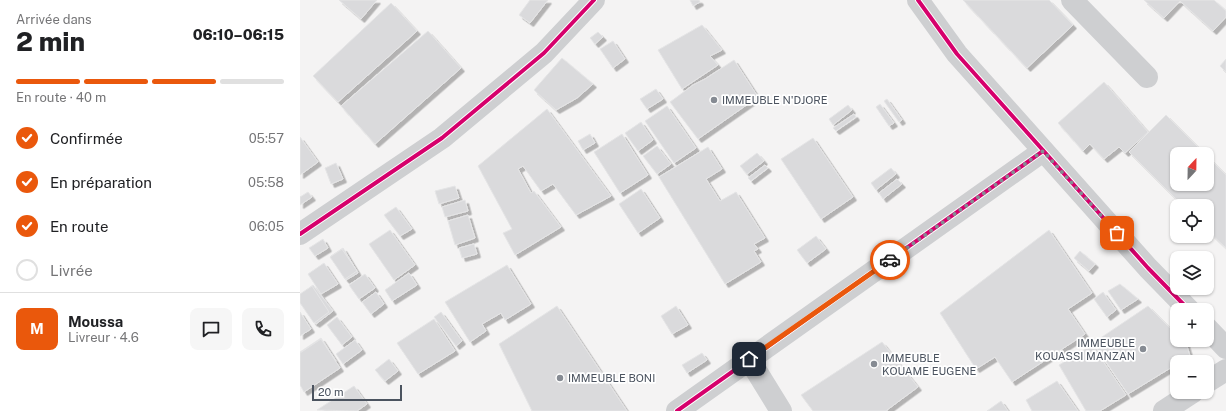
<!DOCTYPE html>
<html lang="fr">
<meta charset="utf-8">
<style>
body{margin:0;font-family:"Public Sans",sans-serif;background:#f6f6f6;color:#202124;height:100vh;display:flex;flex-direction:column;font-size:15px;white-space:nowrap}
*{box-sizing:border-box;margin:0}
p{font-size:13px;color:#757577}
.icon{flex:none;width:22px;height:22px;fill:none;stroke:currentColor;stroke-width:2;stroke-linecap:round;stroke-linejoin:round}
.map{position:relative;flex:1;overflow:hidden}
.panel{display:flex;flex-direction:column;background:#fff;width:300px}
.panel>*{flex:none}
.needle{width:26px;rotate:22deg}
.buttons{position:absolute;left:870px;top:147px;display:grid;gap:8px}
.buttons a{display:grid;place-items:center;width:44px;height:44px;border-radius:8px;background:#fff;box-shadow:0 1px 3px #0004;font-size:20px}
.scale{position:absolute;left:12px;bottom:10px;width:90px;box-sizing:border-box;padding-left:4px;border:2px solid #4b535f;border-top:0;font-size:11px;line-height:14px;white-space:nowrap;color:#4b535f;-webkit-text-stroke:3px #fff;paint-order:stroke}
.pin{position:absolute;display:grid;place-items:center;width:34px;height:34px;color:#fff;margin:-17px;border-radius:8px;box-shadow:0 2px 6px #0006}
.courier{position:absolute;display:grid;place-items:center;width:40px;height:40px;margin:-20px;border:3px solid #ea580c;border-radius:50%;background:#fff;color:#222;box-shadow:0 1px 5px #0007}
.headline em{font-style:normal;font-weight:800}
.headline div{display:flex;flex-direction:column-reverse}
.headline{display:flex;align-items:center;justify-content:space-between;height:68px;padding:0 16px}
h1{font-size:26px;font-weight:800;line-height:30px}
.bar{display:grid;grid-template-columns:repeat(4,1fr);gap:6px 4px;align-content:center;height:48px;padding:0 16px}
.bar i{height:5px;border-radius:3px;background:#e0e0e0}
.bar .on{background:#ea580c}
.bar p{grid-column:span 4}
.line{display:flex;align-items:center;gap:10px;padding:0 16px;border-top:1px solid #e0e0e0}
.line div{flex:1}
.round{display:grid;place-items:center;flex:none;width:42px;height:42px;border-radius:8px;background:#f6f6f6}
ol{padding:0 16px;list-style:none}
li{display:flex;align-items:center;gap:12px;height:44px}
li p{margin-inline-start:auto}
li .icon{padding:4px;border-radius:50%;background:#ea580c;color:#fff;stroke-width:4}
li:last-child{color:#757577}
li i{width:22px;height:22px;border:2px solid #e0e0e0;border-radius:50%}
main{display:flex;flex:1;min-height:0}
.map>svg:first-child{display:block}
.building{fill:#dadadc;stroke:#e5e5e6;filter:url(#shadow)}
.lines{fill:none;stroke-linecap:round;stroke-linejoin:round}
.street{stroke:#cecfd1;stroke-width:22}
.cycleway-casing{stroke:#fff;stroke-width:6}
.cycleway{stroke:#d6006c;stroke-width:4}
.done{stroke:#868b93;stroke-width:4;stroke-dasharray:0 7.2}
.route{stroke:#ea580c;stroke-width:5}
.poi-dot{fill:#868b93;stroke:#fff;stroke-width:1.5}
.labels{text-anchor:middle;stroke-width:3.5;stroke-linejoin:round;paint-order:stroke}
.poi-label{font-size:11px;fill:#4b535f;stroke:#fff;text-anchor:start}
</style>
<main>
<section class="panel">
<div class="headline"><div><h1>2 min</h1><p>Arrivée dans</p></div><em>06:10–06:15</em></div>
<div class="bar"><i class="on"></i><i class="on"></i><i class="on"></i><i></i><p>En route · 40 m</p></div>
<ol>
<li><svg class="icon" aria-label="check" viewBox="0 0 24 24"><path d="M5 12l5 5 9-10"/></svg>Confirmée<p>05:57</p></li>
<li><svg class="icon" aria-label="check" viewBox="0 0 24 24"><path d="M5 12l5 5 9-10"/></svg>En préparation<p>05:58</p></li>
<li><svg class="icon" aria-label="check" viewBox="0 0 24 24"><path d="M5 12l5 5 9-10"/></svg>En route<p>06:05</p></li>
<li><i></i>Livrée</li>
</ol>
<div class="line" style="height:72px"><b class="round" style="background:#ea580c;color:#fff">M</b><div><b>Moussa</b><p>Livreur · 4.6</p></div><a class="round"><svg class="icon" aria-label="chat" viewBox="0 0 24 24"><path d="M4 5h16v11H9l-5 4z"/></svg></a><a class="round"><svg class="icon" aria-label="phone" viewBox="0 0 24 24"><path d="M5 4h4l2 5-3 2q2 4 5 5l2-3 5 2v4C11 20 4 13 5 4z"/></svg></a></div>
</section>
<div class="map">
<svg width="926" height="411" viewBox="0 0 926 411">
<defs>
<filter id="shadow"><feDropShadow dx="3.5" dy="3.5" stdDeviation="0" flood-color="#0004"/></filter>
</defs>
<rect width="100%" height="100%" fill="#f4f3f3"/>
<g class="building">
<path d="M39,0h38l-16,19z"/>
<path d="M230,0h18l-18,23 -11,-8z"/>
<path d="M390,0h9l1,2 -7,4z"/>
<path d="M663,0h86l24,25 -46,43z"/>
<path d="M844,0h70l12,11v6l-13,14 -33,-30 -16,17z"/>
<path d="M91,3l26,28 -79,71 -25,-26z"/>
<path d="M402,25l20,25 -12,6 8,9 -36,24 -24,-39z"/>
<path d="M128,31l33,37 -86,76 -34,-38z"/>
<path d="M298,32l5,5 -8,7 -5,-6z"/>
<path d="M313,41l12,18 -12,9 -13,-19z"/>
<path d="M262,58l31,26 -16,14 -21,12 -22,-20z"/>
<path d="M926,59v13l-6,-6z"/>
<path d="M434,60l24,37 -60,42 -28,-37 23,-17 12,-6z"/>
<path d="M804,82l44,50 -23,21 -6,-6 -15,12 -14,-15 -7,7 -25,-28z"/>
<path d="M356,89l7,10 -16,10 -7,-10z"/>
<path d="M587,99l15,21 -3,2 -15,-21z"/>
<path d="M580,104l14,19 -5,3 -13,-19z"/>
<path d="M548,105l4,5 -19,15 -4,-6z"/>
<path d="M367,106l29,42 -22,15 -29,-42z"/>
<path d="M247,109l64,87 -35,19 -23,-31 -12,7 -18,-25 -5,3 13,24 3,-2 27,36 -46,28 -12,-22 9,-4 -34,-63z"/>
<path d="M554,114l2,3 -20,14 -3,-3z"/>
<path d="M866,115l39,39h-28v30h30v-28l19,19v73l-19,-18v-24h-24l-54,-54z"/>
<path d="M341,122l12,18 -15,11 -13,-18z"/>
<path d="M290,134l5,9 -12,7 -5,-9z"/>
<path d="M322,134l26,41 -28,18 -26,-41z"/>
<path d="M0,137l18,25 -18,13z"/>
<path d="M513,138l40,59 -32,22 -40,-60z"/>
<path d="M357,146l14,18 -14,10 -14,-18z"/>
<path d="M408,147l14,22 -16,10 14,22 16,-9 29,46 -11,6 4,5 -4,2 7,11 -36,22 -66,-107z"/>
<path d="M457,153l7,8 -17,13 -7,-8z"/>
<path d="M36,163l7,16 -12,5 -6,-16z"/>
<path d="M465,165l3,3 -17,13 -3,-3z"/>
<path d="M591,168l5,6 -20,16 -5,-7z"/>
<path d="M597,179l5,5 -19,15 -4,-6z"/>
<path d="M155,186l4,12 -20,6 -4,-13z"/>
<path d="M341,189l19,29 -22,15 -19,-29z"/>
<path d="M8,192l4,5 -12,8v-8z"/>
<path d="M165,200l3,11 -23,6 -3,-10z"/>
<path d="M96,207l16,22 -12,7 -16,-21z"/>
<path d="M168,215l7,23 -20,7 -7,-24z"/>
<path d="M90,230l25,35 -21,15 -25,-36z"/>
<path d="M749,230l43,63 -24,16 17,25 -73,48 -17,-25 -19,12 -36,-56z"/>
<path d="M516,236l10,13 -19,14 -10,-13z"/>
<path d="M23,239l5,9 -13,8 -6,-8z"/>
<path d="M174,244l3,10 -15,4 -3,-10z"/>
<path d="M43,248l15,25 -12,7 -15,-24z"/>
<path d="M42,249l15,22 -12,8 -15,-22z"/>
<path d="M780,251l15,13 -6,7 -15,-13z"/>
<path d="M24,263l14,21 -17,10 -13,-20z"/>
<path d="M207,265l24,39 -26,16 -4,-7 -19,11 4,7 -16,11 -25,-40z"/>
<path d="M109,273l8,12 -25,16 -7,-11z"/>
<path d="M65,274l10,14 -16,11 -10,-14z"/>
<path d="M820,284l18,15 -17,11 -13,-19z"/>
<path d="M13,285l20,26 -17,13 -16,-22v-7z"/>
<path d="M12,286l17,26 -15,11 -14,-20v-9z"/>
<path d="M76,292l8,12 -13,10 -9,-12z"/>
<path d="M803,292l13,18 -9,7 -13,-18z"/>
<path d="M257,306l70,105h-95l-33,-67z"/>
<path d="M376,306l12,19 -16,9 -11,-18z"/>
<path d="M848,306l29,29v5h5l4,3 4,13 -10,6h-3v2l-49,30 -35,-51z"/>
<path d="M0,312l11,17 -11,7z"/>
<path d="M141,312l21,29 -6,5 -22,-29z"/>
<path d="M37,317l15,20 -10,8 -15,-20z"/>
<path d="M134,319l21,32 -37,23 -21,-31z"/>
<path d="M21,338l15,23 -36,24v-33z"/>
<path d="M21,339l19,29 -36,24 -4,-7v-32z"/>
<path d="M55,340l7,10 -19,14 -7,-10z"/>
<path d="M582,342l36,45 -31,23v1h-74l-12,-16z"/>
<path d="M792,345l34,50 -26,16h-14l-27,-46z"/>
<path d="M402,353l5,7 -20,13 -5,-8z"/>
<path d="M89,359l9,12 -13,10 -10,-11z"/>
<path d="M757,381l21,30h-46l-6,-11z"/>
<path d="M54,386l13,18 -10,7 -40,-1z"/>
<path d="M701,401l7,10h-21z"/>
</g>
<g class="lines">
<g class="street">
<path d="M618,0l39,54 191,214 41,42"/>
<path d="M772,0l75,77"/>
<path d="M0,234l142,-96 102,-85 50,-53"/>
<path d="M907,328l19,20"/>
<path d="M449,359l32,52"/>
<path d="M907,382l19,-12"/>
<path d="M377,411l366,-260"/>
<path d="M864,411l29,-19"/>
</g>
<defs>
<g id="cycleway">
<path d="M618,0l39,54 191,214 41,42"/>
<path d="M0,234l142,-96 102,-85 50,-53"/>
<path d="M377,411l366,-260"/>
</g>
</defs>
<use href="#cycleway" class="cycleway-casing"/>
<use href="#cycleway" class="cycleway"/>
</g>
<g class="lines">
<path class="done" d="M590,260l153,-109 74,82"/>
<path class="route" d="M449,359l141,-99"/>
</g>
<g class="poi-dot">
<circle cx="414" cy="100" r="4"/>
<circle cx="843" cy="349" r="4"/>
<circle cx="574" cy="364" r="4"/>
<circle cx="260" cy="378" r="4"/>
</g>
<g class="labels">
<g class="poi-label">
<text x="422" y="104">IMMEUBLE N'DJORE</text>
<text x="835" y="347" text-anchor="end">IMMEUBLE<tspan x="835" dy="13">KOUASSI MANZAN</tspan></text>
<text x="582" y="362">IMMEUBLE<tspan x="582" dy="13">KOUAME EUGENE</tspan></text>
<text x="268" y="382">IMMEUBLE BONI</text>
</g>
</g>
</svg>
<div class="buttons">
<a><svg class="needle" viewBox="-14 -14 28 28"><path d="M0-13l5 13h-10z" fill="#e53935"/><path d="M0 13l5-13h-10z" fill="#757577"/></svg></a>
<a><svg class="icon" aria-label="locate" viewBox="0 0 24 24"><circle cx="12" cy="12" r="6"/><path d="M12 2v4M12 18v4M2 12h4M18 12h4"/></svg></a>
<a><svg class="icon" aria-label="layers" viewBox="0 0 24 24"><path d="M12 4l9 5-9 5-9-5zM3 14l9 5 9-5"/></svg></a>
<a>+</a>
<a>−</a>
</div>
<div class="scale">20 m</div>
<div class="pin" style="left:817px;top:233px;background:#ea580c"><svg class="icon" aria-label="bag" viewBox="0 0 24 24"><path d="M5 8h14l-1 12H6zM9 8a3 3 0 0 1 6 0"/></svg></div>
<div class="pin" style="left:449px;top:359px;background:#1f2937"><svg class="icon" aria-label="home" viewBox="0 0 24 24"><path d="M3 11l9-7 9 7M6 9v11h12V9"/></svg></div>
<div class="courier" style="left:590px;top:260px"><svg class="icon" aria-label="car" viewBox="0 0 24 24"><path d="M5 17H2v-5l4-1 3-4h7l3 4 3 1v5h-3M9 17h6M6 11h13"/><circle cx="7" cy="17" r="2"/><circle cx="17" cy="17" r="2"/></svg></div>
</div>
</main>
